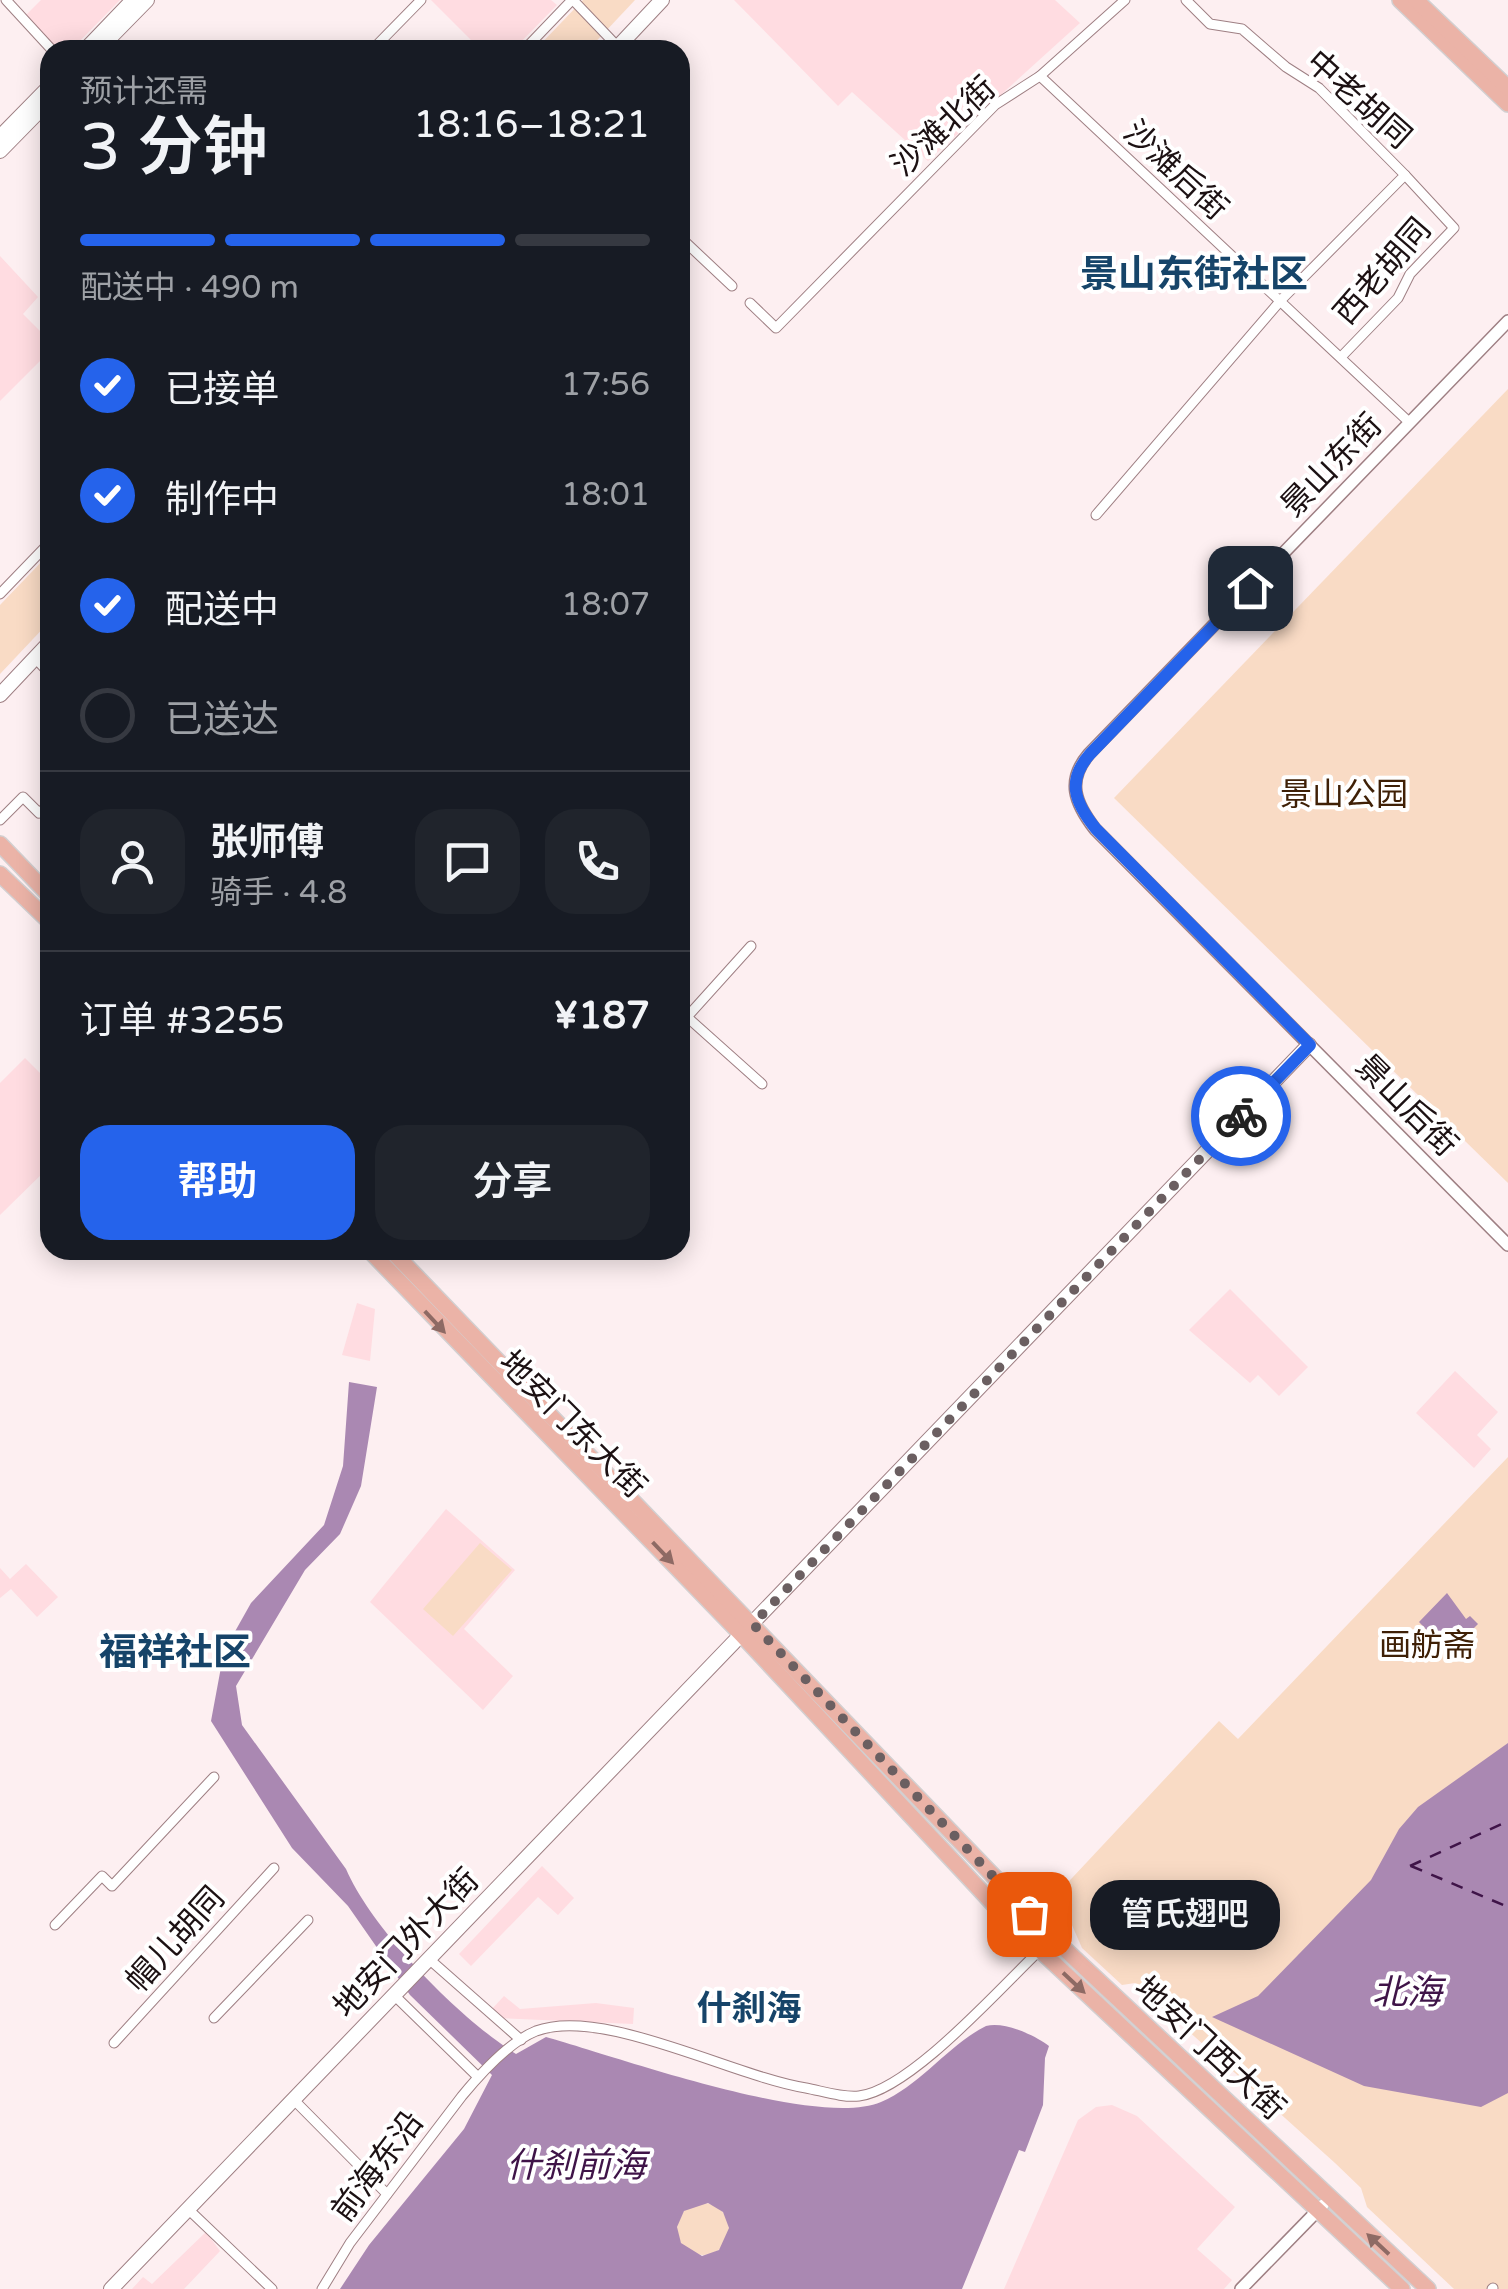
<!DOCTYPE html>
<html lang="zh">
<meta charset="utf-8">
<style>
body{margin:0;font-family:"Varela Round","Noto Sans SC",sans-serif;background:#20242c;color:#f1f3f6;height:100vh;display:flex;flex-direction:column;font-size:38px;white-space:nowrap}
*{box-sizing:border-box;margin:0}
p{font-size:32px;color:#9ea1a6}
.icon{flex:none;width:55px;height:55px;fill:none;stroke:currentColor;stroke-width:2;stroke-linecap:round;stroke-linejoin:round}
.map{position:relative;flex:1;overflow:hidden}
.drawer{position:absolute;left:40px;top:40px;width:650px;height:1220px;display:flex;flex-direction:column;background:#171b24;border-radius:30px;box-shadow:0 5px 25px #0003}
.drawer>*{flex:none}
.pin{position:absolute;display:grid;place-items:center;width:85px;height:85px;color:#fff;margin:-42px;border-radius:20px;box-shadow:0 5px 15px #0006}
.courier{position:absolute;display:grid;place-items:center;width:100px;height:100px;margin:-50px;border:8px solid #2563eb;border-radius:50%;background:#fff;color:#222;box-shadow:0 2px 12px #0007}
.bubble{position:absolute;height:70px;border-radius:30px;background:#171b24;box-shadow:0 5px 25px #0003;font-size:32px;font-weight:600;line-height:70px;text-align:center}
.overview em{font-style:normal;font-weight:600}
.overview div{display:flex;flex-direction:column-reverse}
.overview{display:flex;align-items:center;justify-content:space-between;height:170px;padding:0 40px}
h1{font-size:65px;font-weight:600;line-height:75px}
.bar{display:grid;grid-template-columns:repeat(4,1fr);gap:15px 10px;align-content:center;height:120px;padding:0 40px}
.bar i{height:12px;border-radius:8px;background:#363941}
.bar .selected{background:#2563eb}
.bar p{grid-column:span 4}
.line{display:flex;align-items:center;gap:25px;padding:0 40px;border-top:2px solid #363941}
.line div{flex:1}
.round{display:grid;place-items:center;flex:none;width:105px;height:105px;border-radius:30px;background:#20242c}
ol{padding:0 40px;list-style:none}
li{display:flex;align-items:center;gap:30px;height:110px}
li p{margin-inline-start:auto}
li .icon{padding:10px;border-radius:50%;background:#2563eb;color:#fff;stroke-width:4}
li:last-child{color:#9ea1a6}
li i{width:55px;height:55px;border:5px solid #363941;border-radius:50%}
.primary-button{display:flex;gap:20px;margin-top:auto;padding:20px 40px}
.primary-button a{flex:1;height:115px;border-radius:30px;background:#2563eb;color:#fff;font-size:40px;font-weight:600;line-height:115px;text-align:center}
.primary-button a+a{background:#20242c;color:#f1f3f6}
.map>svg:first-child{display:block}
.built{fill:#ffdce1}
.green{fill:#f9dbc5}
.water{fill:#aa88b2;fill-rule:evenodd}
.lines{fill:none;stroke-linecap:round;stroke-linejoin:round}
.ferry{stroke:#3f1448;stroke-width:2.5;stroke-dasharray:12 10;stroke-linecap:butt}
.minor-casing{stroke:#9e7f83;stroke-width:11}
.tertiary-casing{stroke:#9e7f83;stroke-width:14}
.secondary-casing{stroke:#9e7f83;stroke-width:16}
.primary-casing{stroke:#d2cfd0;stroke-width:18}
.minor{stroke:#fff;stroke-width:9}
.tertiary{stroke:#fff;stroke-width:11}
.secondary{stroke:#fff;stroke-width:14}
.primary{stroke:#ebb3a7;stroke-width:15}
.oneway{fill:#8e6a64}
.done{stroke:#6b5f61;stroke-width:10;stroke-dasharray:0 18}
.route{stroke:#2563eb;stroke-width:12}
.labels{text-anchor:middle;stroke-width:8;stroke-linejoin:round;paint-order:stroke}
.street-label{font-size:32px;fill:#1c1113;stroke:#fff}
.park-label{font-size:32px;fill:#3f2006;stroke:#fff}
.water-label{font-size:35px;font-style:italic;fill:#3f1448;stroke:#fff}
.neighbourhood-label{font-size:35px;font-weight:bold;fill:#164469;stroke:#fff}
.quarter-label{font-size:38px;font-weight:bold;fill:#164469;stroke:#fff}
</style>
<div class="map">
<svg width="1508" height="2289" viewBox="0 0 1508 2289">
<rect width="100%" height="100%" fill="#fdeff1"/>
<g class="built">
<path d="M41,0h79l-49,50h-14l-32,-34z"/>
<path d="M431,0h120l6,5 -44,45h-47l7,-8z"/>
<path d="M734,0h321l25,23 -152,138 -76,-69 -14,14z"/>
<path d="M0,256l38,41 -15,17 27,27v10l-50,50z"/>
<path d="M25,1058l25,25v83l-50,49v-132z"/>
<path d="M1230,1289l78,78 -29,29 -21,-21 -8,8 -61,-53z"/>
<path d="M357,1303l18,6 -5,52 -28,-6z"/>
<path d="M1455,1371l43,41 -21,23 14,14 -17,19 -58,-55z"/>
<path d="M446,1509l69,61 -51,59 49,47 -30,34 -113,-108z"/>
<path d="M26,1564l32,33 -21,20 -26,-28 -11,9v-30l10,11z"/>
<path d="M542,1866l32,32 -16,17 -20,-18 -67,69 -12,-12z"/>
<path d="M504,1996l16,13 76,-6 38,5 -1,16 -134,-6 -8,-8z"/>
<path d="M1112,2105l25,11 98,91 -38,42 35,31 -8,9h-220l74,-169 18,-13z"/>
<path d="M206,2232l14,19 -36,38h-52l11,-12 9,7z"/>
</g>
<g class="green">
<path d="M583,0h52l-47,50h-53z"/>
<path d="M1508,389v794l-394,-385z"/>
<path d="M50,553v68l-50,53v-69z"/>
<path d="M1508,1457v832h-54l-87,-82 -6,-19 -26,-25 -200,-180 -13,2 -40,-37 -24,-55 161,-172 19,18z"/>
<path d="M480,1543l32,27 -59,66 -30,-27z"/>
<circle cx="703" cy="2229" r="26"/>
</g>
<g class="water">
<path d="M349,1382l28,5 -16,99 -21,48 -35,36 -69,116 6,39 104,144c27,62 113,149 170,185l30,-17c72,20 271,92 335,65 40,-17 67,-57 105,-76 19,-5 50,10 63,20l-4,12 -2,47 -18,47 -6,-2 -57,139h-622l29,-44 95,-116 28,-54 -82,-80 -62,-89 -56,-58 -81,-127 13,-70 27,-48 73,-78 19,-59zM708,2203l15,9 6,16 -10,22 -17,6 -21,-13 -4,-16 7,-16z"/>
<path d="M1447,1593l19,26 4,-3 8,8 -29,29 -30,-31z"/>
<path d="M1508,1743v350l-27,14 -117,-21 -152,-69 46,-21 113,-116 28,-51 19,-22z"/>
</g>
<g class="lines">
<g class="ferry">
<path d="M1410,1866l98,-45"/>
<path d="M1411,1866l97,41"/>
</g>
<defs>
<g id="minor">
<path d="M6,0l46,50"/>
<path d="M573,0l45,47"/>
<path d="M372,50l49,-50"/>
<path d="M524,50l48,-50"/>
<path d="M1040,76l370,347"/>
<path d="M680,237l52,49"/>
<path d="M750,303l26,25 219,-223 45,-29 85,-76"/>
<path d="M1342,356l56,-58 12,-24 44,-46 -49,-53"/>
<path d="M1096,515l186,-216 123,-124 -86,-87 -33,-21 -44,-38 -32,-5 -24,-24"/>
<path d="M0,594l50,-52"/>
<path d="M35,658l15,16"/>
<path d="M0,820l23,-23 16,16 11,-9"/>
<path d="M751,946l-64,71 75,67"/>
<path d="M402,1262l11,-12"/>
<path d="M55,1925l47,-49 10,10 102,-109"/>
<path d="M429,1959l92,81"/>
<path d="M394,1995l84,82"/>
<path d="M214,2018l94,-98"/>
<path d="M114,2043l160,-175"/>
<path d="M294,2100l93,94"/>
<path d="M188,2209l84,80"/>
<path d="M322,2289l28,-46 112,-147c19,-23 47,-54 74,-65 66,-25 196,45 270,57 16,3 37,10 53,8 51,-6 141,-108 181,-146"/>
<path d="M1492,2289l1,-1"/>
</g>
<g id="tertiary">
<path d="M1508,321l-419,433c-23,27 -14,49 6,75l413,416"/>
<path d="M1241,2289l82,-84"/>
</g>
<g id="secondary">
<path d="M85,50l48,-50"/>
<path d="M98,50l49,-50"/>
<path d="M615,50l47,-50"/>
<path d="M0,137l50,-51"/>
<path d="M0,151l50,-51"/>
<path d="M0,695l50,-53"/>
<path d="M111,2289l1198,-1244"/>
</g>
<g id="primary">
<path d="M1400,0l108,104"/>
<path d="M1416,0l92,88"/>
<path d="M0,844l50,52"/>
<path d="M0,874l50,48"/>
<path d="M369,1250l372,384 271,290 390,365"/>
<path d="M391,1250l663,689 374,350"/>
</g>
</defs>
<use href="#minor" class="minor-casing"/>
<use href="#tertiary" class="tertiary-casing"/>
<use href="#secondary" class="secondary-casing"/>
<use href="#primary" class="primary-casing"/>
<use href="#minor" class="minor"/>
<use href="#tertiary" class="tertiary"/>
<use href="#secondary" class="secondary"/>
<use href="#primary" class="primary"/>
</g>
<defs><path id="oneway-solid" d="M-6-.8H1V-3.2L6.5 0L1 3.2V.8H-6Z" transform="scale(2.5)"/></defs>
<g class="oneway">
<use href="#oneway-solid" transform="translate(435 1322) rotate(47)"/>
<use href="#oneway-solid" transform="translate(663 1553) rotate(46)"/>
<use href="#oneway-solid" transform="translate(1074 1983) rotate(43)"/>
<use href="#oneway-solid" transform="translate(1378 2244) rotate(-137)"/>
</g>
<g class="lines">
<path class="done" d="M1029,1914l-276,-290 488,-508"/>
<path class="route" d="M1241,1116l69,-71 -214,-216c-21,-26 -30,-48 -6,-75l160,-166"/>
</g>
<g class="labels">
<g class="street-label">
<text transform="translate(1359 99) rotate(42)" y="11">中老胡同</text>
<text transform="translate(943 126) rotate(-43)" y="11">沙滩北街</text>
<text transform="translate(1176 170) rotate(43)" y="11">沙滩后街</text>
<text transform="translate(1382 271) rotate(-49)" y="11">西老胡同</text>
<text transform="translate(1331 465) rotate(-46)" y="11">景山东街</text>
<text transform="translate(1407 1105) rotate(45)" y="11">景山后街</text>
<text transform="translate(573 1424) rotate(45)" y="11">地安门东大街</text>
<text transform="translate(175 1939) rotate(-48)" y="11">帽儿胡同</text>
<text transform="translate(406 1943) rotate(-46)" y="11">地安门外大街</text>
<text transform="translate(1210 2048) rotate(43)" y="11">地安门西大街</text>
<text transform="translate(377 2166) rotate(-53)" y="11">前海东沿</text>
</g>
<g class="park-label">
<text x="1344" y="805">景山公园</text>
<text x="1427" y="1656">画舫斋</text>
</g>
<g class="water-label">
<text x="1407" y="2004">北海</text>
<text x="576" y="2177">什刹前海</text>
</g>
<g class="neighbourhood-label">
<text x="749" y="2020">什刹海</text>
</g>
<g class="quarter-label">
<text x="1194" y="287">景山东街社区</text>
<text x="175" y="1665">福祥社区</text>
</g>
</g>
</svg>
<div class="pin" style="left:1029px;top:1914px;background:#ea580c"><svg class="icon" aria-label="bag" viewBox="0 0 24 24"><path d="M5 8h14l-1 12H6zM9 8a3 3 0 0 1 6 0"/></svg></div>
<div class="pin" style="left:1250px;top:588px;background:#1f2937"><svg class="icon" aria-label="home" viewBox="0 0 24 24"><path d="M3 11l9-7 9 7M6 9v11h12V9"/></svg></div>
<div class="courier" style="left:1241px;top:1116px"><svg class="icon" aria-label="bike" viewBox="0 0 24 24"><circle cx="6" cy="16" r="4"/><circle cx="18" cy="16" r="4"/><path d="M6 16l4-8h5l3 8M10 8l3 8H6M13 5h3"/></svg></div>
<div class="bubble" style="left:1090px;top:1880px;width:190px">管氏翅吧</div>
<section class="drawer">
<div class="overview"><div><h1>3 分钟</h1><p>预计还需</p></div><em>18:16–18:21</em></div>
<div class="bar"><i class="selected"></i><i class="selected"></i><i class="selected"></i><i></i><p>配送中 · 490 m</p></div>
<ol>
<li><svg class="icon" aria-label="check" viewBox="0 0 24 24"><path d="M5 12l5 5 9-10"/></svg>已接单<p>17:56</p></li>
<li><svg class="icon" aria-label="check" viewBox="0 0 24 24"><path d="M5 12l5 5 9-10"/></svg>制作中<p>18:01</p></li>
<li><svg class="icon" aria-label="check" viewBox="0 0 24 24"><path d="M5 12l5 5 9-10"/></svg>配送中<p>18:07</p></li>
<li><i></i>已送达</li>
</ol>
<div class="line" style="height:180px"><a class="round"><svg class="icon" aria-label="person" viewBox="0 0 24 24"><circle cx="12" cy="8" r="4"/><path d="M4 21q1-7 8-7t8 7"/></svg></a><div><b>张师傅</b><p>骑手 · 4.8</p></div><a class="round"><svg class="icon" aria-label="chat" viewBox="0 0 24 24"><path d="M4 5h16v11H9l-5 4z"/></svg></a><a class="round"><svg class="icon" aria-label="phone" viewBox="0 0 24 24"><path d="M5 4h4l2 5-3 2q2 4 5 5l2-3 5 2v4C11 20 4 13 5 4z"/></svg></a></div>
<div class="line" style="height:130px"><div>订单 #3255</div><b>¥187</b></div>
<div class="primary-button"><a>帮助</a><a>分享</a></div>
</section>
</div>
